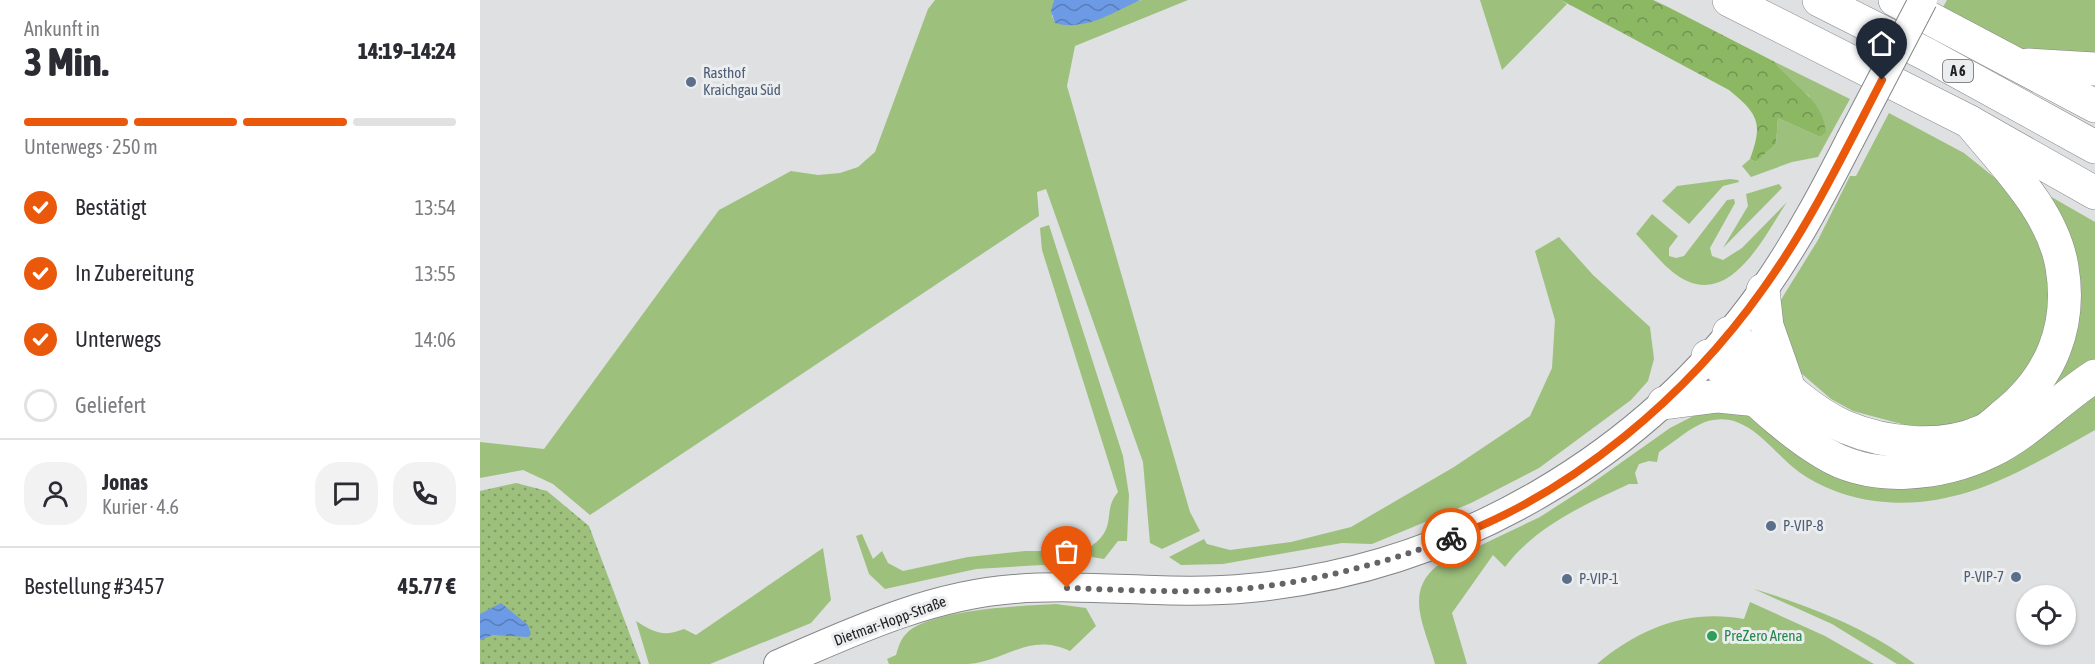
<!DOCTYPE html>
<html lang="de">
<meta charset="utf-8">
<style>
body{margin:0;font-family:"Asap Condensed",sans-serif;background:#f2f2f3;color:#2b2b33;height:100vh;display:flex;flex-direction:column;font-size:22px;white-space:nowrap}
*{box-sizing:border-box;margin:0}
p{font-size:20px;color:#7c7c81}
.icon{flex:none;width:33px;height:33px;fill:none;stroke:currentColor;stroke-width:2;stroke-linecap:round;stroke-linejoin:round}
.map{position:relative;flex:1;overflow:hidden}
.panel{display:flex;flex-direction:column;background:#fff;width:480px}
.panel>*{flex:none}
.fabs{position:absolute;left:1536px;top:585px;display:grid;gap:12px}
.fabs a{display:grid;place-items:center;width:60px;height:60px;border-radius:50%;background:#fff;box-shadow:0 2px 4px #0004;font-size:30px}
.pin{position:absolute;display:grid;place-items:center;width:51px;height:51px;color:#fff;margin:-62px -26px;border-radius:50% 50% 50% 0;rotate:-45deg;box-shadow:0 0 6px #0007}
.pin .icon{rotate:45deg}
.courier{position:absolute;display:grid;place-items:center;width:60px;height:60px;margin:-30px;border:4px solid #ea580c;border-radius:50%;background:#fff;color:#222;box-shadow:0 2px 8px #0007}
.overview em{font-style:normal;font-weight:800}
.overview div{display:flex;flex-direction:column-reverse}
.overview{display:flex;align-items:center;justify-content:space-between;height:102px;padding:0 24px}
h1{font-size:39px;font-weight:800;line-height:45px}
.bar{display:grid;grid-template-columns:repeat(4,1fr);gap:9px 6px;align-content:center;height:72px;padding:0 24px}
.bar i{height:8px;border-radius:4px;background:#e1e1e2}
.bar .selected{background:#ea580c}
.bar p{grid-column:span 4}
.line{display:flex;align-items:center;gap:15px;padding:0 24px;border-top:2px solid #e1e1e2}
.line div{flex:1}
.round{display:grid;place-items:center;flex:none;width:63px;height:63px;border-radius:24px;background:#f2f2f3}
ol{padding:0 24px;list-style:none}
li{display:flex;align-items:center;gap:18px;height:66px}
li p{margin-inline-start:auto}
li .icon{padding:6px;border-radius:50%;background:#ea580c;color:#fff;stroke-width:4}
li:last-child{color:#7c7c81}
li i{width:33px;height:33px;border:3px solid #e1e1e2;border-radius:50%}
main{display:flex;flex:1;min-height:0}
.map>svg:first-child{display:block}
.green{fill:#9dc07d}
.forest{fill:url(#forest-crowns)}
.park{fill:url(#park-dots)}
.water{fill:url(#water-waves)}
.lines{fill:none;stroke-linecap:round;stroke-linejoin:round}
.secondary-casing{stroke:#858688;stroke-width:30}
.highway-casing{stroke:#858688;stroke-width:34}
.secondary{stroke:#fff;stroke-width:28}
.highway{stroke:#fff;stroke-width:33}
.secondary-bridge-casing{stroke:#858688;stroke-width:30;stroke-linecap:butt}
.secondary-bridge{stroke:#fff;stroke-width:28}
.done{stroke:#646466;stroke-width:6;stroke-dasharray:0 10.8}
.route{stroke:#ea580c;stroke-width:8}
.service-dot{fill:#5c6f8a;stroke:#ebedef;stroke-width:2}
.leisure-dot{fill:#2e9e5b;stroke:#ebedef;stroke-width:2}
.labels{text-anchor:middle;stroke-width:6;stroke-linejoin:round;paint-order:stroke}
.shield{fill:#ebedef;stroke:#5e5f60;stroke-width:1.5}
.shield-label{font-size:14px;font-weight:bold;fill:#222223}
.service-label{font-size:15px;fill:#4e5e75;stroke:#ebedef;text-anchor:start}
.street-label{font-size:15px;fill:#222223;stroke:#ebedef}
.leisure-label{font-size:15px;fill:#27864d;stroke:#ebedef;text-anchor:start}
</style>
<main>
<section class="panel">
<div class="overview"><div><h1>3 Min.</h1><p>Ankunft in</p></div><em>14:19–14:24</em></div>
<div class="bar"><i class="selected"></i><i class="selected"></i><i class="selected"></i><i></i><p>Unterwegs · 250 m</p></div>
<ol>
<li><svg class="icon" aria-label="check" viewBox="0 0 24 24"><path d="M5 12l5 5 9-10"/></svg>Bestätigt<p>13:54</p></li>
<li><svg class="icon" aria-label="check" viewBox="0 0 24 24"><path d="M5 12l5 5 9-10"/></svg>In Zubereitung<p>13:55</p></li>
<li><svg class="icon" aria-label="check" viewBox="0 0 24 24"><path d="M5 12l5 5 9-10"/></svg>Unterwegs<p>14:06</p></li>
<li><i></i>Geliefert</li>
</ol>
<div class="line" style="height:108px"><a class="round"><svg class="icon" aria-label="person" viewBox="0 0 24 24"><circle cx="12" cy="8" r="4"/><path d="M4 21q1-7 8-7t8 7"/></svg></a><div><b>Jonas</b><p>Kurier · 4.6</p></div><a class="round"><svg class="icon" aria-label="chat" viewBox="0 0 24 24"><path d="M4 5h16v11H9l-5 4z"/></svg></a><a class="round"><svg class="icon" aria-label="phone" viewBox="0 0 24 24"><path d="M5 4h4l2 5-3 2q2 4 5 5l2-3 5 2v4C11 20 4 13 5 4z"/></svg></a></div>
<div class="line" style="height:78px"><div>Bestellung #3457</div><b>45.77 €</b></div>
</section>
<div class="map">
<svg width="1615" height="664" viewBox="0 0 1615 664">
<defs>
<pattern id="forest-crowns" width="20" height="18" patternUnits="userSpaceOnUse" patternTransform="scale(1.5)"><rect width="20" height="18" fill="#8cb763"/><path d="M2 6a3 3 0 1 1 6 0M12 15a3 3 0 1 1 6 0" fill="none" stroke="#729451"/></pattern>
<pattern id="park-dots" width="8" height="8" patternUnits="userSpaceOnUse" patternTransform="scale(1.5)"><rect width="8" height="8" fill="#9dc07d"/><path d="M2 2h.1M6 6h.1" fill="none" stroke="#809c66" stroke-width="1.8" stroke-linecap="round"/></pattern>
<pattern id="water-waves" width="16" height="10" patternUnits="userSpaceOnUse" patternTransform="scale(1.5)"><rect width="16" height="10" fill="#6c9ae4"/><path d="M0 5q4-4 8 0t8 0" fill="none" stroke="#587db8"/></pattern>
</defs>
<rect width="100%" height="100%" fill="#dee0e2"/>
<g class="green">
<path d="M455,0h119l-2,16 3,6c34,12 55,-17 87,-22 14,0 31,0 46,0l-113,46 -8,40 123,426 10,19 -38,18 -12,-6 -7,-81 -97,-273 -9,3 2,24 -449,299 -37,-31 -30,-14 -43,8v-36l64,7 175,-239 72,-39 27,4 22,-2 18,-6 17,-15 53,-143z"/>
<path d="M1000,0h81l6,4 -65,66z"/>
<path d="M1467,0h148v59l-64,-5 -88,-47z"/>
<path d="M1295,62l75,37 -32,58 -26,5 -41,15 -9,-11 8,-7 6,3 20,-18 2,-26 42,19 -11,-41 -24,-21z"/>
<path d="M1409,113l75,40 51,41 14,16 28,84 -36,100 -67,34 -49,-3 -52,-14 -22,-12 -37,-32 -17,-61 41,-66 32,-64h6z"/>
<path d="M1250,179l8,1 1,2 -16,4 -34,38 -27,-23 15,-15z"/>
<path d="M1299,184l3,4 -59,60 25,-42 -2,-12z"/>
<path d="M1568,195l47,27v141l-44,31 -6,-5 16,-32z"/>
<path d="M1254,199l1,4 -25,45 2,8 11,4 19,-12 45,-46c-21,31 -53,100 -100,79 -20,-9 -36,-32 -51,-47l16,-20 26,22 -9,12v8l7,2 8,-2 43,-56z"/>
<path d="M569,225l74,231 6,39 -2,46h-9l-14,18 -12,-2 -2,-10c29,-20 11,-34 28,-55l-76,-242 -2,-22z"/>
<path d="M1079,237l34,38 57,52 4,32 -6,22 -17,19 -92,68 -68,35 -99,41 -30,-1 -119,21 -42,1 -12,-8 35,-18 3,5 23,6 61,-8 60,-15 103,-60 76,-51 22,-48 3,-48 -20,-69z"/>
<path d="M1615,389v41c-70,39 -136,82 -220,71 -26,-3 -55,-14 -76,-29 -29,-21 -52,-64 -94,-50 -16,6 -32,21 -46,30l-2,10 -8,-1 -10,3 -4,9 3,11h-9c-45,21 -93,42 -124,83l-12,-12 -41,58 15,51h-32c-9,-35 -32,-71 2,-98l103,-49 48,-31 82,-58 35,-18 47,4 102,63z"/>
<path d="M382,534l11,25 9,-8 6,12 15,8 65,-14 57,-6h50l5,7v9l-38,-2 -66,4 -91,20 -16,-15 -13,-38z"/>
<path d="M343,548l8,52 -20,23 -101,41h-61l-13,-43c19,12 27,16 48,8l12,6z"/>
<path d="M1274,589c55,17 114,39 161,75h-18l-65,-40z"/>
<path d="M1270,602l75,34 49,28h-277c43,-36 91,-55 147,-45z"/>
<path d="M576,604l30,4 10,18 -26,25c-42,-19 -63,10 -102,13 -26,0 -53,0 -79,0l-2,-5 9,-4c3,-11 6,-20 17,-27 32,-19 105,-22 143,-24z"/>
</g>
<path class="forest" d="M1081,0h92l15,7 107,55c19,26 47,35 51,70l-6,5 -42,-19 -2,26 -20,18 -6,-3c14,-37 7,-46 -21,-69z"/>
<path class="park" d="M36,483l31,8 42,35 52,138h-161v-173z"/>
<g class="water">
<path d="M574,0h86c-26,12 -56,32 -85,23l-4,-12z"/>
<path d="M21,603l27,22 3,9 -3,3 -35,-2 -13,5v-26z"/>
</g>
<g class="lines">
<defs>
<path id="secondary" d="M298,664c76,-33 153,-69 236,-75 79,-6 158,7 236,-1 205,-20 395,-131 514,-299 33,-47 60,-98 86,-149"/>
<g id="highway">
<path d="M1249,0l241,122 125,71"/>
<path d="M1339,0l107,54 169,93"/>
<path d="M1415,0l200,106"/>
<path d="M1548,65l67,4"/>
<path d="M1283,290l4,36 20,57"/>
<path d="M1249,333c35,32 71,74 116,94 41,17 96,23 138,4 7,-3 15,-11 21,-16 47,-37 68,-89 58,-148 -9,-56 -58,-103 -92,-145"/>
<path d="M1228,356c37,33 73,71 116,97 48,30 118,22 167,-2 39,-19 68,-52 104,-75"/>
<path d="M1184,403l54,-7 40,4"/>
</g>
</defs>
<use href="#secondary" class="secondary-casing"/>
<use href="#highway" class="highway-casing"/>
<use href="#secondary" class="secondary"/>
<use href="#highway" class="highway"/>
<defs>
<path id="secondary-bridge" d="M1370,140l73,-140"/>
</defs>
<use href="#secondary-bridge" class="secondary-bridge-casing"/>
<use href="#secondary-bridge" class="secondary-bridge"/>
</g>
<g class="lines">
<path class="done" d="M587,588c61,2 123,6 184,0 69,-8 135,-25 200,-50"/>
<path class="route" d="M971,538c122,-45 237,-143 312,-249 47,-65 82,-138 119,-209"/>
</g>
<g class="service-dot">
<circle cx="211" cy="82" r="6"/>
<circle cx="1291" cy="526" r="6"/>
<circle cx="1536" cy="577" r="6"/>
<circle cx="1087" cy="579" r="6"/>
</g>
<circle class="leisure-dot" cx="1232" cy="636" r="6"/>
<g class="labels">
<rect class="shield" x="1463" y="60" width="30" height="22" rx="4.5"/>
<g class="shield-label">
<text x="1478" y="76">A 6</text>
</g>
<g class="service-label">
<text x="223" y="78">Rasthof<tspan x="223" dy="17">Kraichgau Süd</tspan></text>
<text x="1303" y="531">P-VIP-8</text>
<text x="1524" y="582" text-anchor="end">P-VIP-7</text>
<text x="1099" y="584">P-VIP-1</text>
</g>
<g class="street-label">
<text transform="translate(410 621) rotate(-20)" y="5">Dietmar-Hopp-Straße</text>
</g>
<g class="leisure-label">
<text x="1244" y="641">PreZero Arena</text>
</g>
</g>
</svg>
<div class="fabs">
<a><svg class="icon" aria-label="locate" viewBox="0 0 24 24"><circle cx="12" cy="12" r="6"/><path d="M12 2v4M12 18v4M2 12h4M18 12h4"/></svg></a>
</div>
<div class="pin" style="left:587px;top:588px;background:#ea580c"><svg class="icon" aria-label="bag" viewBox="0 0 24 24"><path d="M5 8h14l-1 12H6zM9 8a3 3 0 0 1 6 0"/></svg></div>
<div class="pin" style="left:1402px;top:80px;background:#1f2937"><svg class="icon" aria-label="home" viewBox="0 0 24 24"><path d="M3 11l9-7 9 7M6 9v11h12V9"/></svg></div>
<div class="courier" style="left:971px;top:538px"><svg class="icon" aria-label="bike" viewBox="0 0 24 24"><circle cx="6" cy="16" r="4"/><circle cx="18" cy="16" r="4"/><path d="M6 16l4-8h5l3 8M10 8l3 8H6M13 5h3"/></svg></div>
</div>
</main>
